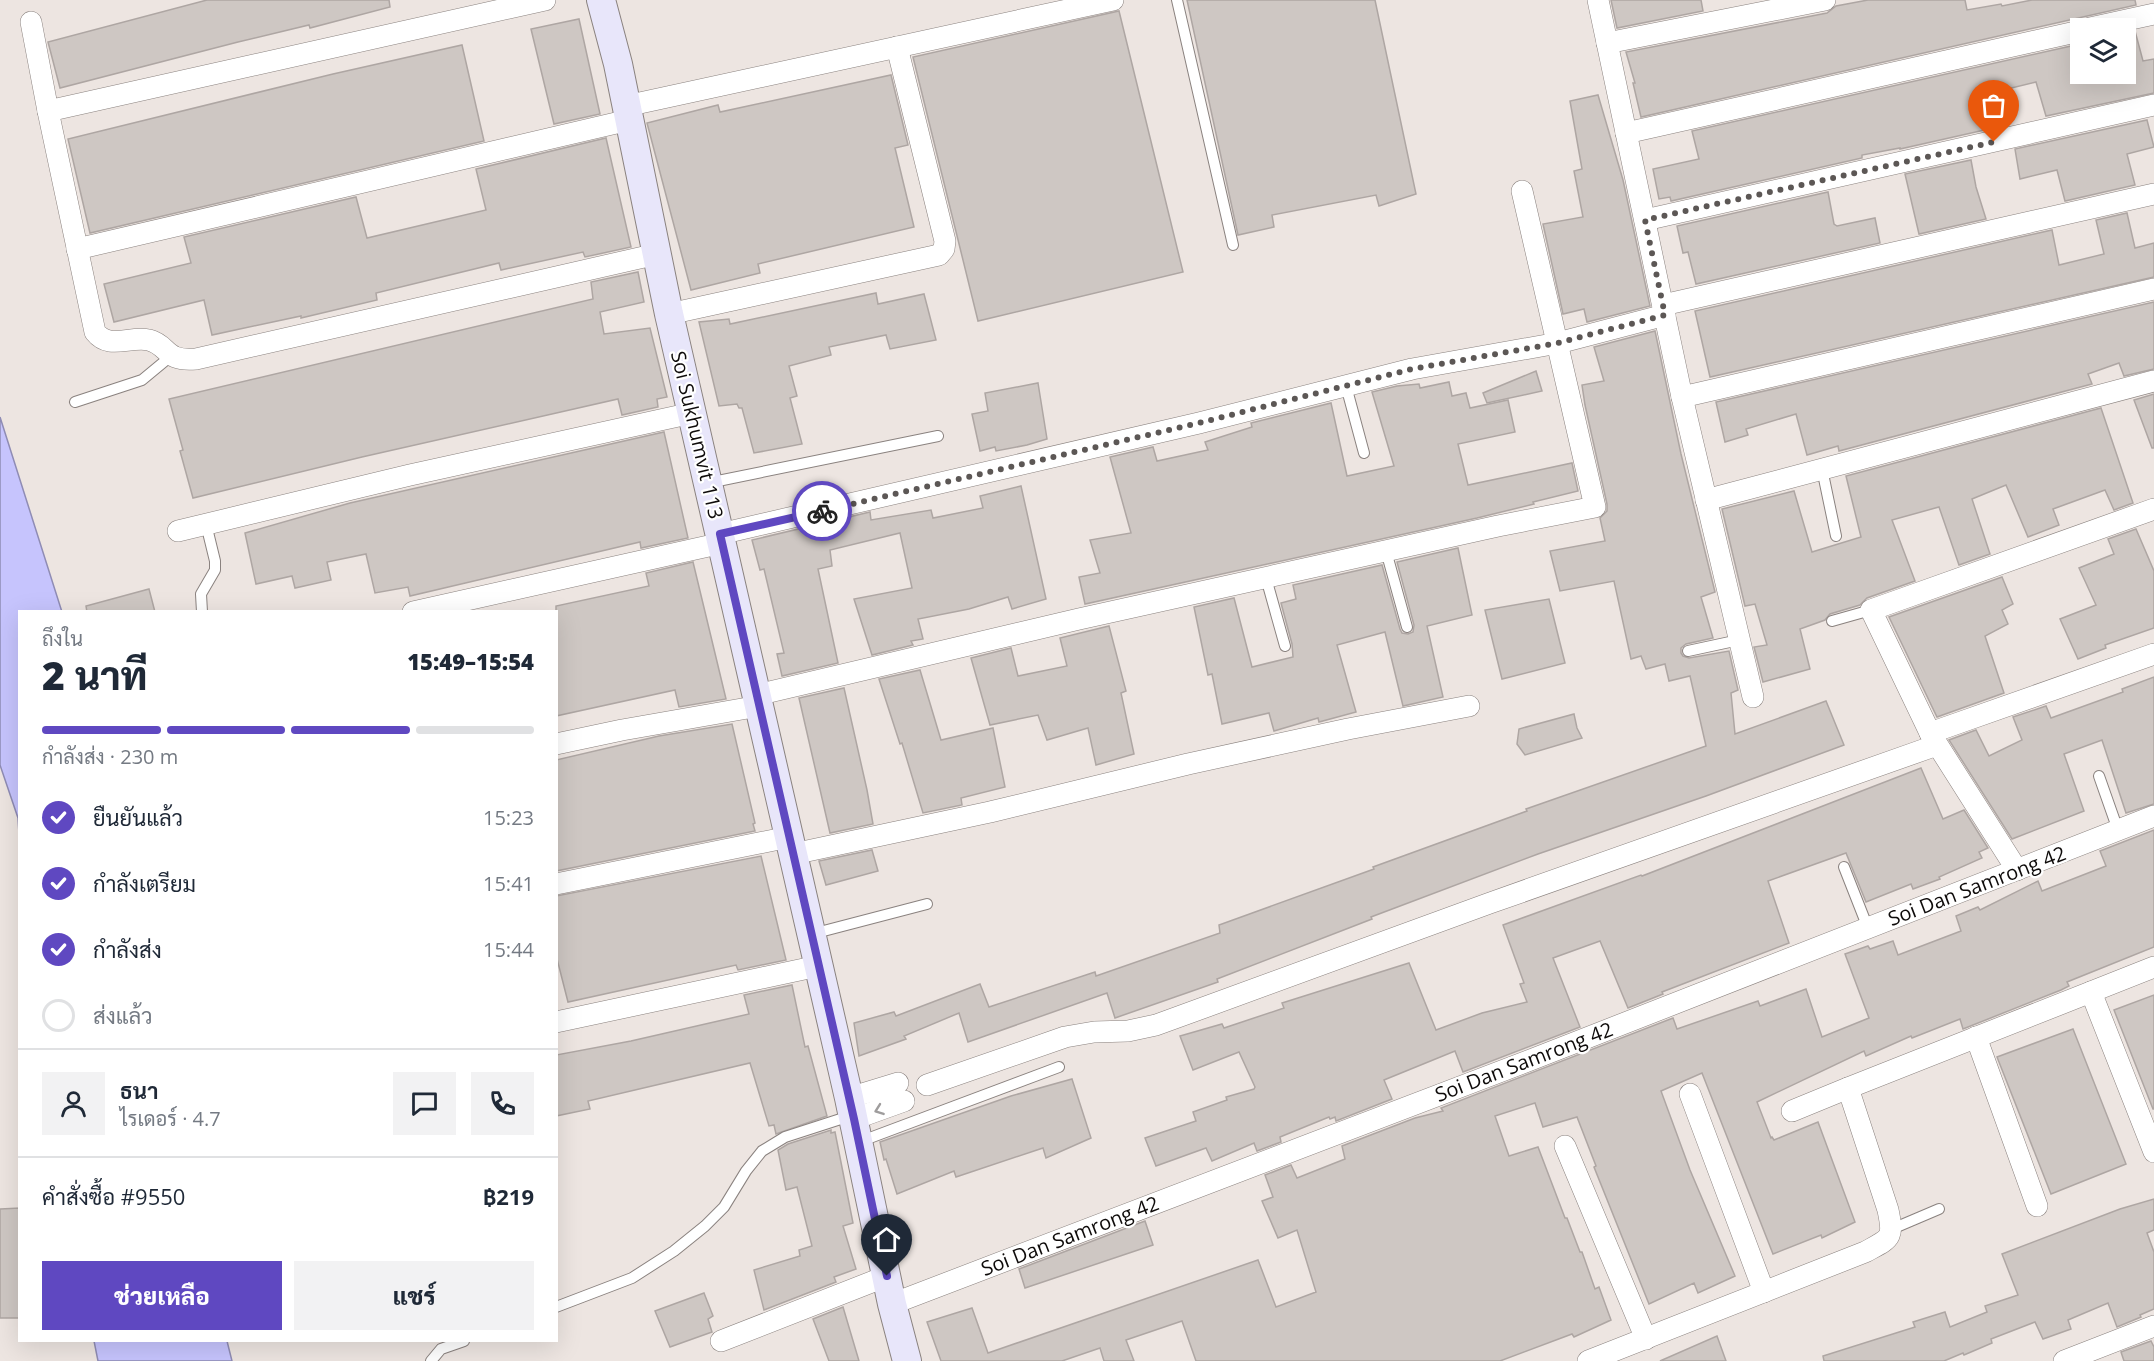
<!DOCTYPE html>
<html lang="th">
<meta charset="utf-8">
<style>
body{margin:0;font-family:"Open Sans",Sarabun,sans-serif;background:#f2f2f3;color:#1f2937;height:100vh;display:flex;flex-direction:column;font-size:22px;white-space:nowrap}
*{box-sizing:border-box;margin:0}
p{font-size:20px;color:#747a83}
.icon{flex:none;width:33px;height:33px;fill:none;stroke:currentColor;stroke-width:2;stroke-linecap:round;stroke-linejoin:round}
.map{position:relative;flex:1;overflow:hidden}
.sheet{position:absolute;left:18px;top:610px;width:540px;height:732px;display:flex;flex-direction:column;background:#fff;border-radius:0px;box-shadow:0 6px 24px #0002}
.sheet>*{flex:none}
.buttons{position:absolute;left:2070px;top:18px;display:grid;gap:12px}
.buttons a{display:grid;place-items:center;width:66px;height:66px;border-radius:0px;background:#fff;box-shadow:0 6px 24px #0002;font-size:30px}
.pin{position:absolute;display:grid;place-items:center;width:51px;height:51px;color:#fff;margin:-62px -26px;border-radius:50% 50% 50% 0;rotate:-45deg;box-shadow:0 0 6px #0007}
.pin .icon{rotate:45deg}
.courier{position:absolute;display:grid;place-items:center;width:60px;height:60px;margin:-30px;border:4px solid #5f48c1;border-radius:50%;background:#fff;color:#222;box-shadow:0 2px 8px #0007}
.overview em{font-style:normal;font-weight:800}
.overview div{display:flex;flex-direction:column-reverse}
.overview{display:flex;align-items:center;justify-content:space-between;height:102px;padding:0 24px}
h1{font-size:39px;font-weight:800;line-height:45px}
.bar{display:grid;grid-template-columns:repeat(4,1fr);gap:9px 6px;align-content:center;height:72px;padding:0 24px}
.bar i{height:8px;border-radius:4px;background:#e0e1e3}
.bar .current{background:#5f48c1}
.bar p{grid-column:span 4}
.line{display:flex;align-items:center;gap:15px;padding:0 24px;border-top:2px solid #e0e1e3}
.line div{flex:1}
.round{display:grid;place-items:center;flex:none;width:63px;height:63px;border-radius:0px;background:#f2f2f3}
ol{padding:0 24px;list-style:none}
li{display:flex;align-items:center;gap:18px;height:66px}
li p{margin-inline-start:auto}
li .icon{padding:6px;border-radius:50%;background:#5f48c1;color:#fff;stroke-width:4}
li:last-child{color:#747a83}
li i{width:33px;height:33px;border:3px solid #e0e1e3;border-radius:50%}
.primary-button{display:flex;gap:12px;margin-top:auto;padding:12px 24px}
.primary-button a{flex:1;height:69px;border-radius:0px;background:#5f48c1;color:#fff;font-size:24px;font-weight:800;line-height:69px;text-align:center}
.primary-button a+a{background:#f2f2f3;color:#1f2937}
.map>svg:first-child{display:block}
.water{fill:#c6c4fd;stroke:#8f8cb4;stroke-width:1.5}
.building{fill:#cec7c3;stroke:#aea6a3;stroke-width:1.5}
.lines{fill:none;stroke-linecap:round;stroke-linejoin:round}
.service-casing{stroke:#8a827f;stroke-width:12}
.minor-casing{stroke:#8a827f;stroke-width:22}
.secondary-casing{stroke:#8a827f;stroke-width:30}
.service{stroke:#fff;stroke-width:10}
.minor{stroke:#fff;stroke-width:21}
.secondary{stroke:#e8e6fa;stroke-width:28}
.oneway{stroke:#9f9d9d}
.done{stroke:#5c5755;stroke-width:6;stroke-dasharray:0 10.8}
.route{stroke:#5f48c1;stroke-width:8}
.labels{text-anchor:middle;stroke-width:4.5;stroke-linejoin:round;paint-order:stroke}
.street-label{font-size:20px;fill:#0e0b0a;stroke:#fff}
</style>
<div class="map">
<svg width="2154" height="1361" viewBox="0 0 2154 1361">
<rect width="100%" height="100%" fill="#ede5e1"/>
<g class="water">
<path d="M0,417l62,195h-42l-1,222 -1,-16 -18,-53z"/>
<path d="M94,1341h133l5,20h-134z"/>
</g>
<g class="building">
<path d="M207,0h182l1,7 -80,21 -1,-3 -71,17 -178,46 -12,-46z"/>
<path d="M1187,0h188l41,194 -37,12 -3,-11 -104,20 2,12 -36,8z"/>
<path d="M1611,0h90l2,11 -86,17z"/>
<path d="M1868,0h97l2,10 34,-6 1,2 30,-6h103l1,5 -495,112 -8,-34h2l-9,-31 201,-39 9,-7z"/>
<path d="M1119,11l64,261 -205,49 -65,-264z"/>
<path d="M579,19l21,95 -46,10 -23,-95z"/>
<path d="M2135,31l8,30 11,-2v34l-108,23 -10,-34 -37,9 8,34 -107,24v-1l-38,7v3l-191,43 -1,-4 -11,2 -6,-30 46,-10 -7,-28 388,-87v30h46v-41z"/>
<path d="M462,45l22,96 -394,92 -22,-94 265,-65z"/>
<path d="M891,75l17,70 -13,3 19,79 -156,37 2,9 -69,17 -44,-167 71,-18 2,7z"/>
<path d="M1598,95l25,85 27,126 -63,16 -3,-13 -21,5 -20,-90 40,-7 -9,-46 8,-2 -12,-68z"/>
<path d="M2147,120l7,27 -27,7 8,31 -70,16 -8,-31 -37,9 -5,-30z"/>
<path d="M606,138l25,109 -46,10 -2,-5 -82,18 -2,-7 -123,30 1,7 -76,18v-2l-89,19 -8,-35 -90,22 -10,-38 87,-21 -7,-26 172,-40 11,41 119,-28 -10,-41z"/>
<path d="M1971,160l5,27 10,32 -67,15 -14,-60z"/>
<path d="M1828,192l6,32 3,2 38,-8 5,25 -184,41 -8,-32 -5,1 -6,-27z"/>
<path d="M2127,213l8,35 19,-5v34l-444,100 -15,-66 357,-81 7,35 45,-11 -8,-34z"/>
<path d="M638,272l6,30 -44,10 4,22 46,-6 17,69 -10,2 1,8 -36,8 -4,-16 -256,58 -169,41 -13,-47 3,-1 -14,-51 424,-100 -2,-17z"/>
<path d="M876,293l2,11 46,-10 12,46 -46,9 -4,-14 -57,12 2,8 -42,11 8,30 -7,2 12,46 -48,9 -12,-45h-3l-2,-4 -18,2 -20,-84 30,-3 1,5z"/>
<path d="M2154,302v67l-30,7 -5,-13 -31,11 4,10 -253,67 -1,-5 -31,9 -11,-41 -50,15 2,6 -23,7 -9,-40z"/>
<path d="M1655,331l26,123 34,138 -14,5 12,41 -27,6 -5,4v5l2,3 6,2 40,-7 9,39 -7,3 4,41 91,-33 18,44 -138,51 -168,58 -167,63 1,2 -155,60 1,3 -103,36 -8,-25 -139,49 -9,-29 -55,23 2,3 -47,17 -5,-33 40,-11 2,4 84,-32 9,23 106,-35 1,4 124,-43 -1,-8 155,-56 -1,-2 154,-56 -1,-2 180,-63 -16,-70 -21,5 -4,-17 -19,5 -5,-13 -10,3 -17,-78 -54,10 -10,-40 55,-10 -5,-23 7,-7v-7l-22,-99 -3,-20 22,-4 -10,-34z"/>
<path d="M1536,371l6,20 -55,12 -4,-10z"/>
<path d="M1449,382l3,14 14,-3 4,15 38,-8 7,32 -57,12 10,41 104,-22 6,28 -45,11 1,2 -57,14 -392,86 -6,-27 21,-4 -10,-33 41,-7 -21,-76 43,-10 4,14 51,-11 -3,-8 47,-15 -1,-4 80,-20 16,73 47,-10 -22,-74 25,-6 22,-2 1,4z"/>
<path d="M1038,383l9,56 -20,6 -31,6 -1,-4 -15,4 -8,-37 16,-3 -3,-18z"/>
<path d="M2154,394v54h-2l-18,-48z"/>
<path d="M2101,408l32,95 -19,7 -9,-20 -52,19 6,16 -31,12 -22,-52 -34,14 18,55 -31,11 -20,-58 -47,13 23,61 -48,17 -7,7 -30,9 -5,6 -25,9 10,40 -47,13 -9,-35 13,-2 -12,-41 -10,2 -23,-97 72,-18 18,61 49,-15 -15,-61z"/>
<path d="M664,432l24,106 -47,10 -1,-6 -230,54 -2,-9 -33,6 -9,-39 -39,8 4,18 -36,8 -3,-12 -36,8 -11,-51 105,-30z"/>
<path d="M1021,486l25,113 -34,10 -4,-12 -39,12 -51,10 5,20 -12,2 2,4 -41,10 -18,-56 58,-11 -12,-55 -70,17 2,16 -14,3 20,94 -56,13 -5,-22 7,-1 -20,-84 -4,1 -8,-30 118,-28 1,8 60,-10 2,8 50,-10 -3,-12z"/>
<path d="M2136,529l18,42v57l-49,17 1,3 -28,11 -18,-40 36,-14 -17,-37 35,-14 -6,-15z"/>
<path d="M1458,548l14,67 -45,11 16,71 -40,9 -18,-74 -48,13 19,67 -37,10 -1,-4 -44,13 -5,-18 -47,11 -10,-50 -4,1 -14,-68 40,-9 18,69 41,-10 -1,-13 -11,-41 15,-4 -3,-14 89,-20 18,64 2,4 6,1 5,-2 1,-7 -17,-63z"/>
<path d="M693,562l33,137 -47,8 -4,-17 -119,26v-110l93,-20 -3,-13z"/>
<path d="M2002,577l11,27 -11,6 6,14 -23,12 19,57 -67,24 -48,-100z"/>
<path d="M149,589l6,23h-68l-1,-6z"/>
<path d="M1549,599l16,64 -63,16 -17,-69z"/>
<path d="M1109,626l17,65 -5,2 13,61 -38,11 -8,-37 -41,12 -9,-25 -48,10 -19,-67 40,-10 7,28 49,-10 -7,-28z"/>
<path d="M920,670l21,70 52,-12 12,59 -44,11 1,7 -39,8 -21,-70 -2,1 -21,-65z"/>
<path d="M2154,677v127l-28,9 -24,-73 -38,14 20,57 -72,28 -63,-99 27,-10 13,26 33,-16 -9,-23 33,-11 5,12 72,-26 -1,-3z"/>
<path d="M844,688l23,102 6,34 -43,9 -31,-135z"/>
<path d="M1574,714l3,14 5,10 -57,17 -8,-11 2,-15z"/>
<path d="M732,724l23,99 -2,1 2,7 -199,40v-111l103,-24z"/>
<path d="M1921,768l22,51 21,-9 24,38 -9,4 3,6 -43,19 1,2 -27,10 -2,-5 -45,18 -20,-49 -78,28 21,62 -127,49 1,2 -35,14 -28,-67 -47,17 27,69 -117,45 -8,-21 -71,29 8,19 -56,22 -1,-4 -5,2 -1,-2 -49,20 1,5 -24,9 -3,-8 -42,18 -6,-13 -50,18 -11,-28 51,-17 -3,-9 34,-12 -1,-3 28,-8 1,-2 -16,-35 -46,18 -13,-34 42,-12 2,4 60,-20 -2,-5 127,-40 27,67 46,-17 45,-11 -7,-18 4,-1 -21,-58 138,-50 1,1z"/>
<path d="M2154,830v117l-87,35 2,4 -8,4 -98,39 -3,-10 -48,19 -1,-2 -45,20 -2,-5 -107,51 14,36 1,-1 2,3 44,-18 37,100 -33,16 -1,-3 -48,19 -71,-181 -41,18 29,79 45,106 -37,17 -4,-10 -45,21 -55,-137 2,-1 -19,-49 -34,10 -8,-24 -40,13 14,40 29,-9 27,71h2l13,34h2l13,37 4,-2 12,33 -37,17 -2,-3 -72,27h-304l-14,-40 -56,19 8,21h-30l-4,-13 -38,13h-121l-14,-39 45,-14 16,45 270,-93 18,47 40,-15 -19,-62 -19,8 -16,-37 11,-4 -8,-22 26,-10 6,13 48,-19 -3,-13 73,-28 28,-7 -2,-3 232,-90 4,11 81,-28 2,5 46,-17 16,48 47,-19 -24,-64 23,-8 2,3 23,-8 5,14 63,-24 -5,-15 22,-9 2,3 58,-29 4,10 64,-25 -6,-15z"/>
<path d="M872,850l6,21 -52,14 -7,-24z"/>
<path d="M761,856l25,104 -48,10 -2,-5 -168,37 -12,-47v-59z"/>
<path d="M792,985l13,62 3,-1 19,70 -51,18 -2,-9 -5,1 -19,-63 -162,38 2,8 -34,7v-61l75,-14 118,-27 -5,-19z"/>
<path d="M2154,995v114h-1l-39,-99z"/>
<path d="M2073,1029l53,135 -75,30 -54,-137z"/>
<path d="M1072,1079l19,59 -45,20 -3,-10 -87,29 -2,-6 -57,23 -11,-35 -2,1 -4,-18 131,-46z"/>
<path d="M831,1130v3l4,-1 18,91 -10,3 13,43 -22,8 2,5 -72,28 -10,-40 46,-14 -1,-6 13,-4 -15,-59 -11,3 -8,-40 10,-6z"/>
<path d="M2154,1199v31l-7,3 7,19v57l-14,6 1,2 -24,10 -9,-24 -40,17 3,9 -28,10 -8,-17 -44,17 1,4 -28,12 -1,-2 -19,8h-120l-1,-5 92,-29 -2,-5 32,-10 5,15 37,-15 -2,-6 33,-11 -16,-41 118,-45z"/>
<path d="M20,1208v110h-20v-109z"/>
<path d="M1145,1221l8,24 -128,43 -6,-19z"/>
<path d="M704,1293l9,23 -5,3 4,13 -42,15 -15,-36z"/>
<path d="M843,1307l16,54h-30l-16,-42z"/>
<path d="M1717,1336l9,25h-66z"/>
<path d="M2151,1341l3,6v14h-30l-3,-9z"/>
</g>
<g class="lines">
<defs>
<g id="service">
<path d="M1177,0l56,245"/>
<path d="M1346,386l18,67"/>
<path d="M75,402l67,-22 29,-24"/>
<path d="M1822,469l14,67"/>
<path d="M708,483l230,-47"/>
<path d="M1386,551l21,76"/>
<path d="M1266,578l19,68"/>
<path d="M202,612l-1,-18 14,-24v-9l-9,-37"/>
<path d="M1832,621l39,-11"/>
<path d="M1688,651l51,-11"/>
<path d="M2099,776l19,54"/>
<path d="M1844,867l24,61"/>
<path d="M812,934l115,-30"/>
<path d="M859,1142l200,-75"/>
<path d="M1892,1229l47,-20"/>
<path d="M556,1307l76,-29 42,-27 31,-25 19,-19 22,-36 16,-20 23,-14 68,-22"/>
<path d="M431,1361l10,-12 23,-8"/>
</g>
<g id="minor">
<path d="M1598,0l84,397 71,300"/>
<path d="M31,22l17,89 497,-111"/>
<path d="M2090,28l64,-14"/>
<path d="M1607,43l218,-43"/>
<path d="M626,106l487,-106"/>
<path d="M48,111l47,221c14,18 34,4 54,8 20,5 15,22 47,19l461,-105"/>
<path d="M1626,133l454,-102"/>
<path d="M1645,220l509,-115"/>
<path d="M77,249l552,-129"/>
<path d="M1663,305l491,-111"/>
<path d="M669,314l270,-59 5,-6 1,-8 -48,-194"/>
<path d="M1682,397l472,-108"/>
<path d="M1706,500l448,-119"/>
<path d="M178,531l232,-56 282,-62"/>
<path d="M720,534l479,-111 213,-54 146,-26 107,-28"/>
<path d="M413,612l309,-69"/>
<path d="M757,695l322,-76 419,-93 97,-19 -73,-316"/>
<path d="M1930,733l224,-79"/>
<path d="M556,744l66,-14 137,-24"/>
<path d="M793,854l197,-42 198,-48 160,-35 121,-23"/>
<path d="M2017,870l-87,-137 -59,-123 283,-101"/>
<path d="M556,884l233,-47"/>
<path d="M2091,992l63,160"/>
<path d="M556,1022l262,-56"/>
<path d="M1976,1037l61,169"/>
<path d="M927,1085l138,-48 29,-5 34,-1 28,-6 334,-122 447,-158"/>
<path d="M1848,1088l306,-121"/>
<path d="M1690,1094l74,198"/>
<path d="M849,1098l49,-15"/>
<path d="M854,1119l50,-18"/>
<path d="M1565,1146l81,193"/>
<path d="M892,1304l641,-245 621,-243"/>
<path d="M721,1341l166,-65"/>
<path d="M1588,1361l277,-109c26,-14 29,-13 23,-42l-40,-122 -56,23"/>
<path d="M2064,1361l90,-35"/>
</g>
<path id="secondary" d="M601,0l17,64 51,250 180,784 43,206 15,57"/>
</defs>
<use href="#service" class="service-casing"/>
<use href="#minor" class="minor-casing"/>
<use href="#secondary" class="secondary-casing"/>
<use href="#service" class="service"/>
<use href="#minor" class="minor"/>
<use href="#secondary" class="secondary"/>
</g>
<defs><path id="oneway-chevron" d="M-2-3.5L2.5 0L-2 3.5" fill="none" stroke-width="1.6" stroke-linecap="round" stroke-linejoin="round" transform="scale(1.5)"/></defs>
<use class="oneway" href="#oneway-chevron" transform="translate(879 1110) rotate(160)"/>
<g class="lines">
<path class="done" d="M822,511l377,-88 213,-54 146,-26 107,-28 -20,-95 349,-78"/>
<path class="route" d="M822,511l-102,23 134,585 33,157"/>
</g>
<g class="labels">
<g class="street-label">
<text transform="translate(697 435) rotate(77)" y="7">Soi Sukhumvit 113</text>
<text transform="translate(1977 886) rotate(-21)" y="7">Soi Dan Samrong 42</text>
<text transform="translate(1524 1062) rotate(-21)" y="7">Soi Dan Samrong 42</text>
<text transform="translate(1070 1236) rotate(-21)" y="7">Soi Dan Samrong 42</text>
</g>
</g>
</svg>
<div class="buttons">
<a><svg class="icon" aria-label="layers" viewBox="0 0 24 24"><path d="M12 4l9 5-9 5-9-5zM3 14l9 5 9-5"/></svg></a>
</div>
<div class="pin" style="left:1994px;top:142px;background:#ea580c"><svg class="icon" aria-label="bag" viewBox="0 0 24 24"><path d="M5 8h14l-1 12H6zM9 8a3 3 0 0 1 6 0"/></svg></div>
<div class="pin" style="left:887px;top:1276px;background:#1f2937"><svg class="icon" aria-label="home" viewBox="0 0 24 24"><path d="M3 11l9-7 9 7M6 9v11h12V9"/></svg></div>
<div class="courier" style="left:822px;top:511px"><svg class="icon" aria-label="bike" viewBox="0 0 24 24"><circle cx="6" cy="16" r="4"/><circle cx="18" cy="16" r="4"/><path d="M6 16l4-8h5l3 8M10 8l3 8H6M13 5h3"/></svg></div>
<section class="sheet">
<div class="overview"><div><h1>2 นาที</h1><p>ถึงใน</p></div><em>15:49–15:54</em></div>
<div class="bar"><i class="current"></i><i class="current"></i><i class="current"></i><i></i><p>กำลังส่ง · 230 m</p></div>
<ol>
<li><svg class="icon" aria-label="check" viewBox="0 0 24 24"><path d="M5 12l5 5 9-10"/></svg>ยืนยันแล้ว<p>15:23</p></li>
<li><svg class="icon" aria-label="check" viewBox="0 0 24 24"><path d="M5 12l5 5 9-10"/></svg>กำลังเตรียม<p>15:41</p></li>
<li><svg class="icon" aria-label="check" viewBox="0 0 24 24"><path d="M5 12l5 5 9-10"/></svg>กำลังส่ง<p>15:44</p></li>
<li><i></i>ส่งแล้ว</li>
</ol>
<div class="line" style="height:108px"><a class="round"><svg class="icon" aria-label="person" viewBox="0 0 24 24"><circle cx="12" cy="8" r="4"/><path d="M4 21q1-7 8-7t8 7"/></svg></a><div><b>ธนา</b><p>ไรเดอร์ · 4.7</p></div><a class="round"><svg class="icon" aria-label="chat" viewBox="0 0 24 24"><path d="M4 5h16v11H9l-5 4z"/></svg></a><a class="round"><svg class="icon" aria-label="phone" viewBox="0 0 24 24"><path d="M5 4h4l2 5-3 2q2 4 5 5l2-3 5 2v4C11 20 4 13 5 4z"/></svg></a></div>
<div class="line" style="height:78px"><div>คำสั่งซื้อ #9550</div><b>฿219</b></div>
<div class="primary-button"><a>ช่วยเหลือ</a><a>แชร์</a></div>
</section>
</div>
